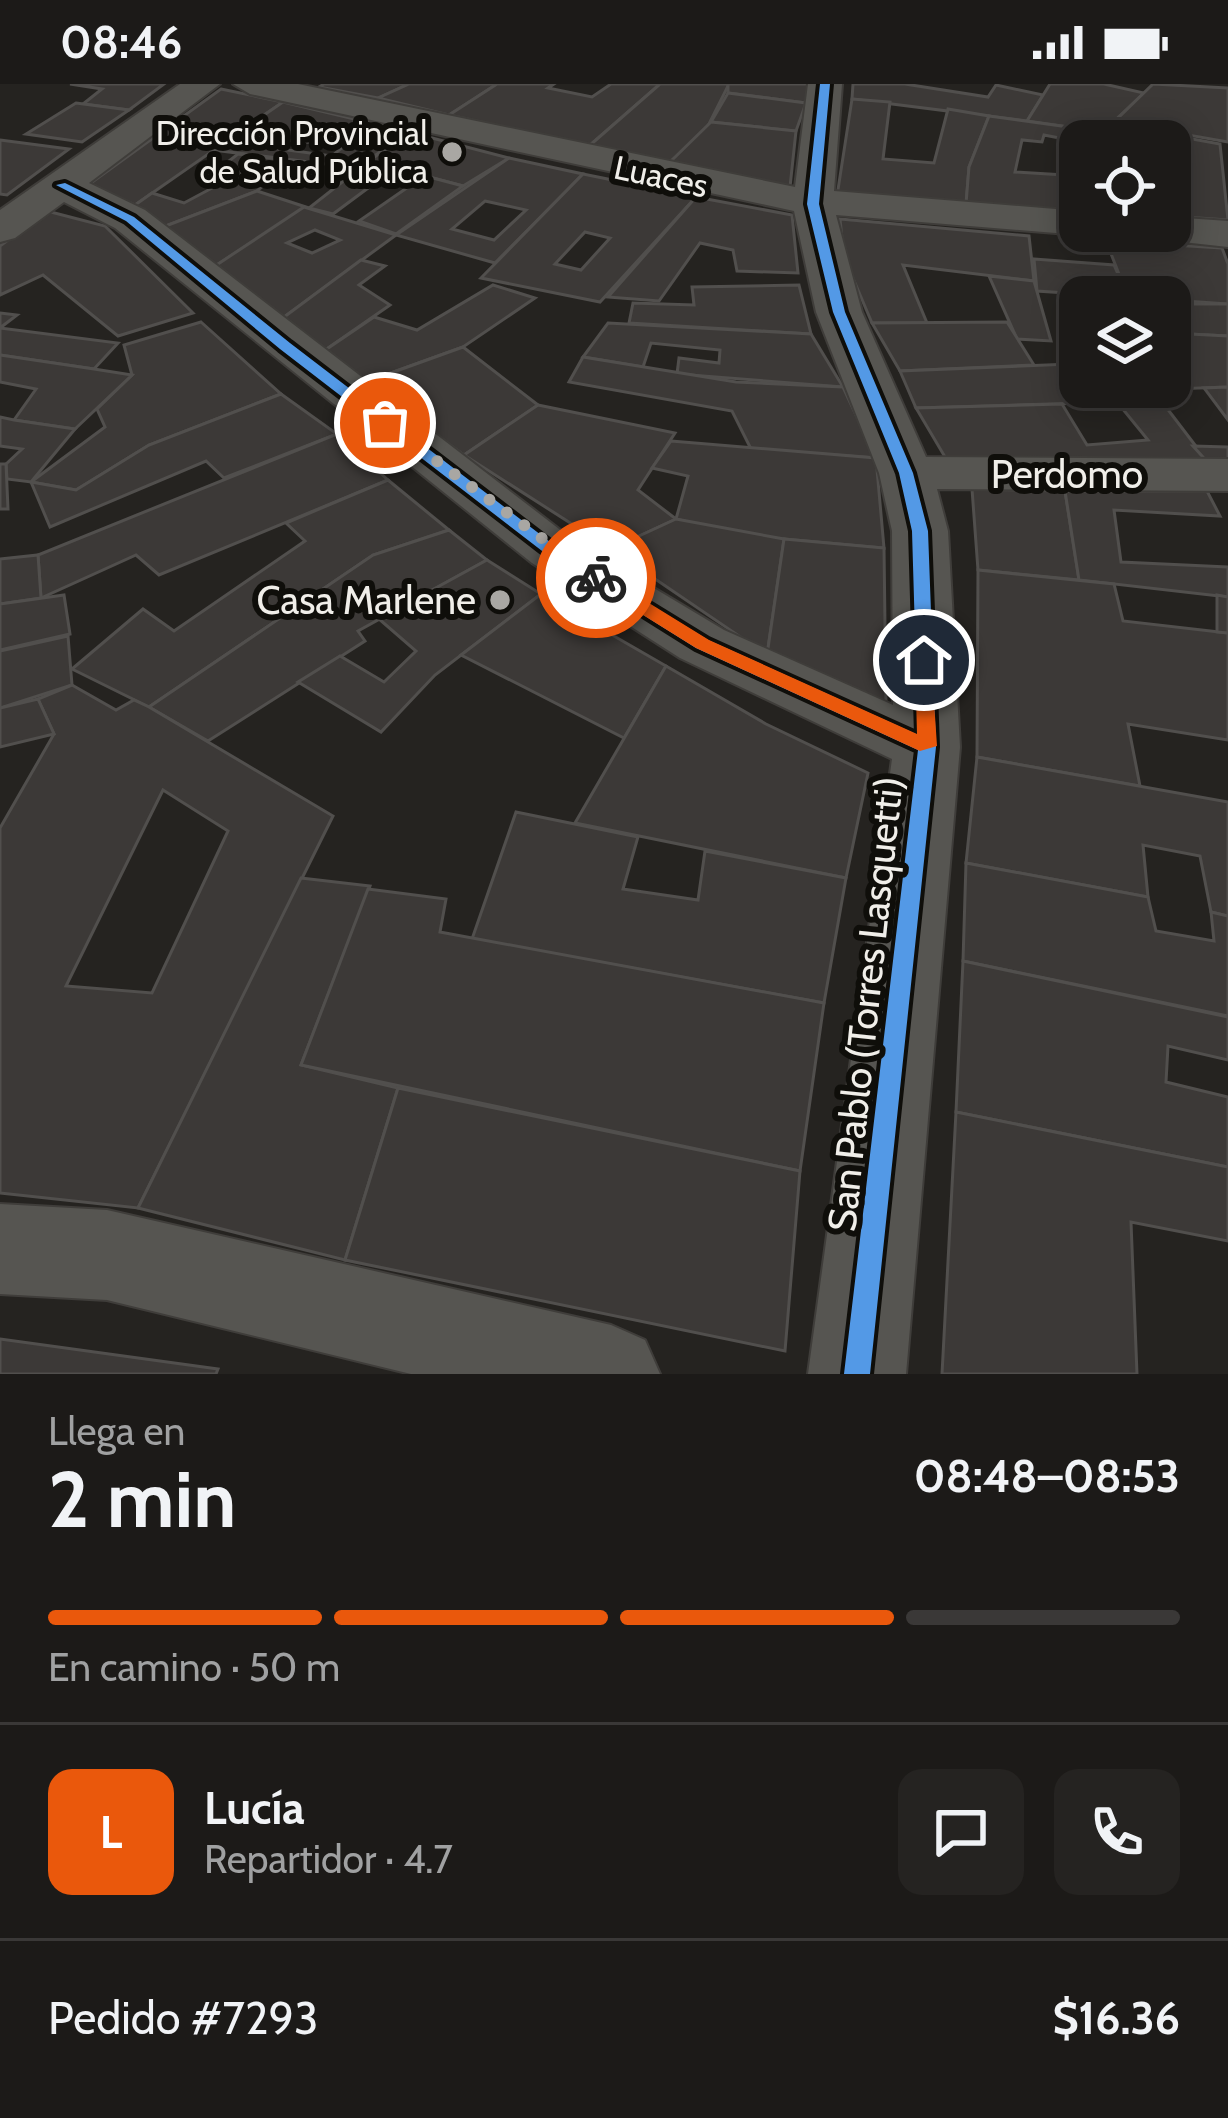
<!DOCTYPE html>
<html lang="es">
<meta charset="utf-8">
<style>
body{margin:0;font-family:Cabin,sans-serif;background:#252321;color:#f1f3f6;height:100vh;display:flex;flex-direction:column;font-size:45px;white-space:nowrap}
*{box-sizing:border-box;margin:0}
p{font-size:39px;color:#a0a1a2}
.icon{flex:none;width:66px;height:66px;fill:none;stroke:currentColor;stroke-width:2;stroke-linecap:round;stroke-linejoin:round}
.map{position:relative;height:1290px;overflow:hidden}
.drawer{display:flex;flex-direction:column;background:#1c1a18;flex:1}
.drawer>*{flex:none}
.controls{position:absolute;left:1059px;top:36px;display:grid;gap:24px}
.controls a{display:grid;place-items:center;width:132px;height:132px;border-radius:24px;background:#1c1a18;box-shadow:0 6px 30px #0003,0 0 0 3px #3a3837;font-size:60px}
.pin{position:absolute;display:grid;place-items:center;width:102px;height:102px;color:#fff;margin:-51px;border:6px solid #fff;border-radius:50%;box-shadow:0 3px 12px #0007}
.courier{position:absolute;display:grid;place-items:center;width:120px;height:120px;margin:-60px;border:9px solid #ea580c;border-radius:50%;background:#fff;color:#222;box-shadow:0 3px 15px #0007}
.overview em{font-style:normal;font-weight:800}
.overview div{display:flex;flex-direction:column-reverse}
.overview{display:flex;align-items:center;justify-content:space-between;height:204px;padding:0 48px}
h1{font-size:78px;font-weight:800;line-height:90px}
.bar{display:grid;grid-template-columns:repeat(4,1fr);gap:18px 12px;align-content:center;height:144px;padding:0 48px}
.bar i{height:15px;border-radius:9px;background:#3a3837}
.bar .selected{background:#ea580c}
.bar p{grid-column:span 4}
.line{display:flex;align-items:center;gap:30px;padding:0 48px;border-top:3px solid #3a3837}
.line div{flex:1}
.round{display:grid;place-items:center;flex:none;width:126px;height:126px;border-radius:24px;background:#252321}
.status{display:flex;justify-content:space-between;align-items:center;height:84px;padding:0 60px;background:#1c1a18;direction:ltr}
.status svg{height:33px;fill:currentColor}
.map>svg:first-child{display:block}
.building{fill:#3c3937;stroke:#514f4d;stroke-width:3;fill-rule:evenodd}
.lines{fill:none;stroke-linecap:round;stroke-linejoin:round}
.minor-casing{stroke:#3f3d3a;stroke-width:4}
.minor{fill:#565551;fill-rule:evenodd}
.cycleway-casing{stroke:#0f0e0a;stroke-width:8}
.cycleway{fill:#5399e6;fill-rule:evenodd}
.route{fill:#ea580c}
.done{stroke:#a9a7a3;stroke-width:12;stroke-dasharray:0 21.6}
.poi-dot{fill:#a9a7a3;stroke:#0f0e0a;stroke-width:4.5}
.labels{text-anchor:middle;stroke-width:12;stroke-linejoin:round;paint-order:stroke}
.far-poi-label{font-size:33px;fill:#f0eee9;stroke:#0f0e0a;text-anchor:end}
.far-street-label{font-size:33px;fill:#f0eee9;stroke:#0f0e0a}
.street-label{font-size:39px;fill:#f0eee9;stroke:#0f0e0a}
.poi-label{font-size:39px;fill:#f0eee9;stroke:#0f0e0a;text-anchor:end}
</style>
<div class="status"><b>08:46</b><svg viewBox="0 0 49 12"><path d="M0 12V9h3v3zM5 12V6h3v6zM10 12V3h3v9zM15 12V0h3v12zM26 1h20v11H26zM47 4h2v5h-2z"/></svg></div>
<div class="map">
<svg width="1228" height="1290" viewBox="0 0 1228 1290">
<rect width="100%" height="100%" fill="#252320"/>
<g class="building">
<path d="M70,0h94l-35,26 -46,-6 19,-15z"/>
<path d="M324,0h85l-31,14 -59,-11z"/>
<path d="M409,0h88l-48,31 -71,-17z"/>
<path d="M497,0h57l-6,4 44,9 19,-13h49l-71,62 -140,-31z"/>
<path d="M660,0h69l-24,48 -35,30 -81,-16z"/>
<path d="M728,0h81l-3,19 -78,-10z"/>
<path d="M853,0h52l83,13 8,-12 47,10 -16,26 -175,-22z"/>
<path d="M1050,0h54l40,9 -33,31 -23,-4 -5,9 -56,-8z"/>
<path d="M1153,0l75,4v54l-114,-20z"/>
<path d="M221,5l62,13 -148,103 -47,-20z"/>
<path d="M728,9l78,10 -10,28 -85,-9z"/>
<path d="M852,15l38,3 -7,57 51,4 14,-54 41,7 -20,51 -3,37 -129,-8z"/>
<path d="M283,18l126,30 -52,36 -144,-18zM339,50l16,3 -23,19 -67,-9 10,-8 50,5z"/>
<path d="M76,19l53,7 -47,32 -56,-8z"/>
<path d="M989,32l94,13 -3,13 -36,-7 -2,7 -20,-2 -7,32 65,4v35l-114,-7 3,-37z"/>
<path d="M1088,36l132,24 8,76 -58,-4v-75h-90v9v-8l3,-13z"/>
<path d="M711,38l85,9 -6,56 -120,-25z"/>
<path d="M409,48l100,26 -46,28 -94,-25z"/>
<path d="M0,56l69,9 -62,46 -7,-1z"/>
<path d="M238,70l55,7 -36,30 -94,36 -28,-22 17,-12 32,10 58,-31 -21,-5z"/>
<path d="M509,74l74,16 -88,89 -99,-28zM485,117l41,9 -32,30 -42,-11z"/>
<path d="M369,77l94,25 -67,48 -37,-13 52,-36 -28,-8 -50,37 -24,-6z"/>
<path d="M583,90l113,23 -96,105 -119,-24zM585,148l25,6 -29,32 -26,-6z"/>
<path d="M257,107l49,16 -97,63 -46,-43z"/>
<path d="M696,113l96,18 6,58 -61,-2 -4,-21 -33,-7 -41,58 -51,-4z"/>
<path d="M304,123l92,28 -120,88 -67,-53zM315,146l25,10 -28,13 -25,-10z"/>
<path d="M47,127l58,15 88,87 -75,23 -75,-61 -43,20v-49z"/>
<path d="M840,135l189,17 5,45 -131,-16 24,58h-55l-28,-66z"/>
<path d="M1106,157l116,7 6,16v40l-100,-7z"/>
<path d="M1034,175l80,6 14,32 -91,-6z"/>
<path d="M361,176l24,6 -26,19 31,20 -72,50 -42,-32z"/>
<path d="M989,192l45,5 17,60 -34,-2z"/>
<path d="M493,201l42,13 -72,49 -100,36 -45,-28 56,-38 43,13z"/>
<path d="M799,201l12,49 -182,-11 4,-20 61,2 -2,-18z"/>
<path d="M1170,220h58v32l-58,-3z"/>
<path d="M0,229l17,2 -17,13 118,15 -24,26 -94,-14z"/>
<path d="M201,238l80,72 -132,51 -73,45 -45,-8 74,-55 -8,-18 35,-34 -8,-30z"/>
<path d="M1007,238l27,43 -134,6 -28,-48z"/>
<path d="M608,239l203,11 32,53 -166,-13 2,-16 40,5 1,-13 -69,-7 -8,24 -60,-10z"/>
<path d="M1170,249l58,3v51l-141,5 -3,-5h86z"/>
<path d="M463,263l75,58 -74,50 -101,-72z"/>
<path d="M0,271l94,14 38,6 -57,54 -61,-9 22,-31 -36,-7z"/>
<path d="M583,273l153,25 107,5 33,71 -125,-9 -19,-38 -163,-29z"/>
<path d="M1070,280l14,23 1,16 -169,5 -16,-37z"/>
<path d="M1228,303v33l-24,-32z"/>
<path d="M1153,306l58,76 -263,-4 -32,-54 146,-4 25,41 61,-5 -40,-49z"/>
<path d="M281,310l56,40 -113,44 -18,-17 -156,66 -19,-45 45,8 73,-45z"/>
<path d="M538,321l137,28 -37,57 38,29 -65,30 -147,-94z"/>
<path d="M0,333l14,3 61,9 -44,53 -24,-3 -1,-15 16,-15 -22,-3z"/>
<path d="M337,350l51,46 -229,95 -23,-20 -95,43 -3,-43z"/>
<path d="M671,357l205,17 8,90 -143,-13 -65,-16 12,-43 -36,-8z"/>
<path d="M1193,362l35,1v19h-17z"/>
<path d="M0,380h6l2,45h-8z"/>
<path d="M388,396l61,50 -76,25 -224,152 -77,-38 71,-60 31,22 131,-90 -19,-18z"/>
<path d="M972,405l93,2 14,89 -101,-10z"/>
<path d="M1065,407h142l13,25 -106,-6 7,52 107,5v30l-149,-17z"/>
<path d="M676,435l108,20 -17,116 -156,-106z"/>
<path d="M449,446l38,30 -129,71 7,10 -157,100 -59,-34 224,-152z"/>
<path d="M784,455l100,9 2,156 -119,-49z"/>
<path d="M38,471l3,43 -41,6v-45z"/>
<path d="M487,476l54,34 -106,81 -54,57 -83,-50 42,-26 44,26 32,-31 -37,-32z"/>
<path d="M978,486l136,14 9,37 105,12v107l-100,-16 12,62 -163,-29z"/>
<path d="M541,510l125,72 -42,72 -163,-83z"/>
<path d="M64,511l6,39 -70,16v-46z"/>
<path d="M1217,511l11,2v36l-11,-1z"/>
<path d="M68,552l4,49 -72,23v-57z"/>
<path d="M666,582l100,58 102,49 -22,105 -271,-55z"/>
<path d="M72,601l44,25 18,-10 15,7 184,109 -195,392 -138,-15v-365l54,-94 -16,-35zM163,706l65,41 -76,162 -86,-7z"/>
<path d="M38,615l16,35 -54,13v-39z"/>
<path d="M977,673l251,45v114l-17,-4 -11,-56 -57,-11 5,52 -182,-34z"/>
<path d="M516,728l122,25 -15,52 75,11 7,-49 141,27 -22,125 -352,-64z"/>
<path d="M966,779l182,34 8,34 58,10 -3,-29 17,4v100l-265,-55z"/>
<path d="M301,794l69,8 -69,179 97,23 -53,172 -207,-52z"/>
<path d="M368,805l78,10 -6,33 384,71 -24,168 -499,-106z"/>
<path d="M963,877l265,56v43l-60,-14 -2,36 62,15v70l-272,-55z"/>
<path d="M398,1004l402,83 -15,180 -440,-91z"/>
<path d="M956,1028l272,55v74l-97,-19 6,152h-195z"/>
<path d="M0,1255l218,30 -2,5h-216z"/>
</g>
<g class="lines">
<defs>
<g id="minor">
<path d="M180,0h40l-131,99 56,27 427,329 152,91 169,75 -1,-174 -13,-58 -63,-161 -22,-101 -544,-117 -17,-10h65l497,103 13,-103h34l-8,107 246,20v20h15l-15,4 -244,-20 26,97 64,145 302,2v32l-291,-2 11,42 12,216 -54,627h-98l84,-615 -212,-101 -148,-95 -417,-335 -51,-26 -49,36 -15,4v-32z"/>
<path d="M1170,133l58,4v26l-73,-8 -5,-8h20z"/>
<path d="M0,1120l107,6 504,115 34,15 15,34h-249l-304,-74 -107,-6z"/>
</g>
</defs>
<use href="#minor" class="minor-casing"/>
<use href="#minor" class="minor"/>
<defs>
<path id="cycleway" d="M820,0h10l-11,120 26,108 68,161 15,58 8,216 -66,627h-26l74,-624 -222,-102 -150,-94 -266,-205 -154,-128 -70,-36 9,-2 69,34 156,126 268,205 150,92 210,95 -6,-204 -13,-58 -66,-161 -26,-108z"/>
</defs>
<use href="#cycleway" class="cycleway-casing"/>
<use href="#cycleway" class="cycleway"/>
</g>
<path class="route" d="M590,490h12l107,66 208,94 -2,-74 16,-4 6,90 -17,5 -224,-103 -106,-66z"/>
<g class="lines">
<path class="done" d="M385,339l211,155"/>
</g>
<g class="poi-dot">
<circle cx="452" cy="68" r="12"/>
<circle cx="500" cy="516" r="12"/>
</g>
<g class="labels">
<g class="far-poi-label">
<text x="428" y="61">Dirección Provincial<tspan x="428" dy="38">de Salud Pública</tspan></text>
</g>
<g class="far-street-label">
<text transform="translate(661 92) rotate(12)" y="12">Luaces</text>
</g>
<g class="street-label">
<text x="1067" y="404">Perdomo</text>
<text transform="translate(865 920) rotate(-84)" y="14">San Pablo (Torres Lasquetti)</text>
</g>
<g class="poi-label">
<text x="476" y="530">Casa Marlene</text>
</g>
</g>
</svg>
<div class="controls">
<a><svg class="icon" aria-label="locate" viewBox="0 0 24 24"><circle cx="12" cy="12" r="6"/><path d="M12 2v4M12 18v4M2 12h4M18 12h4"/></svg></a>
<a><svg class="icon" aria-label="layers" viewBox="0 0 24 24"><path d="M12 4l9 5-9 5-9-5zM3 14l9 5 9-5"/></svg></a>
</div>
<div class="pin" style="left:385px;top:339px;background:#ea580c"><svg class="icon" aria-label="bag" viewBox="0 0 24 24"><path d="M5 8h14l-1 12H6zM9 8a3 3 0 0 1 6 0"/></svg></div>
<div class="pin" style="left:924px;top:576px;background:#1f2937"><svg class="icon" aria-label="home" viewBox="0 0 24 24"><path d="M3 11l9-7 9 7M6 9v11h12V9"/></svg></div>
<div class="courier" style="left:596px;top:494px"><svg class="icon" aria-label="bike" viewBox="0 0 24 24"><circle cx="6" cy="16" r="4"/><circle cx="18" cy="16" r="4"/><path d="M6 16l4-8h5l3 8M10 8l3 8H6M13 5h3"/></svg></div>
</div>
<section class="drawer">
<div class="overview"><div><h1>2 min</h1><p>Llega en</p></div><em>08:48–08:53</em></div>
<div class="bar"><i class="selected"></i><i class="selected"></i><i class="selected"></i><i></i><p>En camino · 50 m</p></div>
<div class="line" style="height:216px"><b class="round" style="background:#ea580c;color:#fff">L</b><div><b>Lucía</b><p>Repartidor · 4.7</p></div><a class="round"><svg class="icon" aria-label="chat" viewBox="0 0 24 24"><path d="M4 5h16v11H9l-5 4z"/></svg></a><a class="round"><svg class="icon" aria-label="phone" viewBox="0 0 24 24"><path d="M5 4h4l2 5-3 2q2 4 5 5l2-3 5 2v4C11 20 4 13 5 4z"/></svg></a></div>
<div class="line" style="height:156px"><div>Pedido #7293</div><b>$16.36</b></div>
</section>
